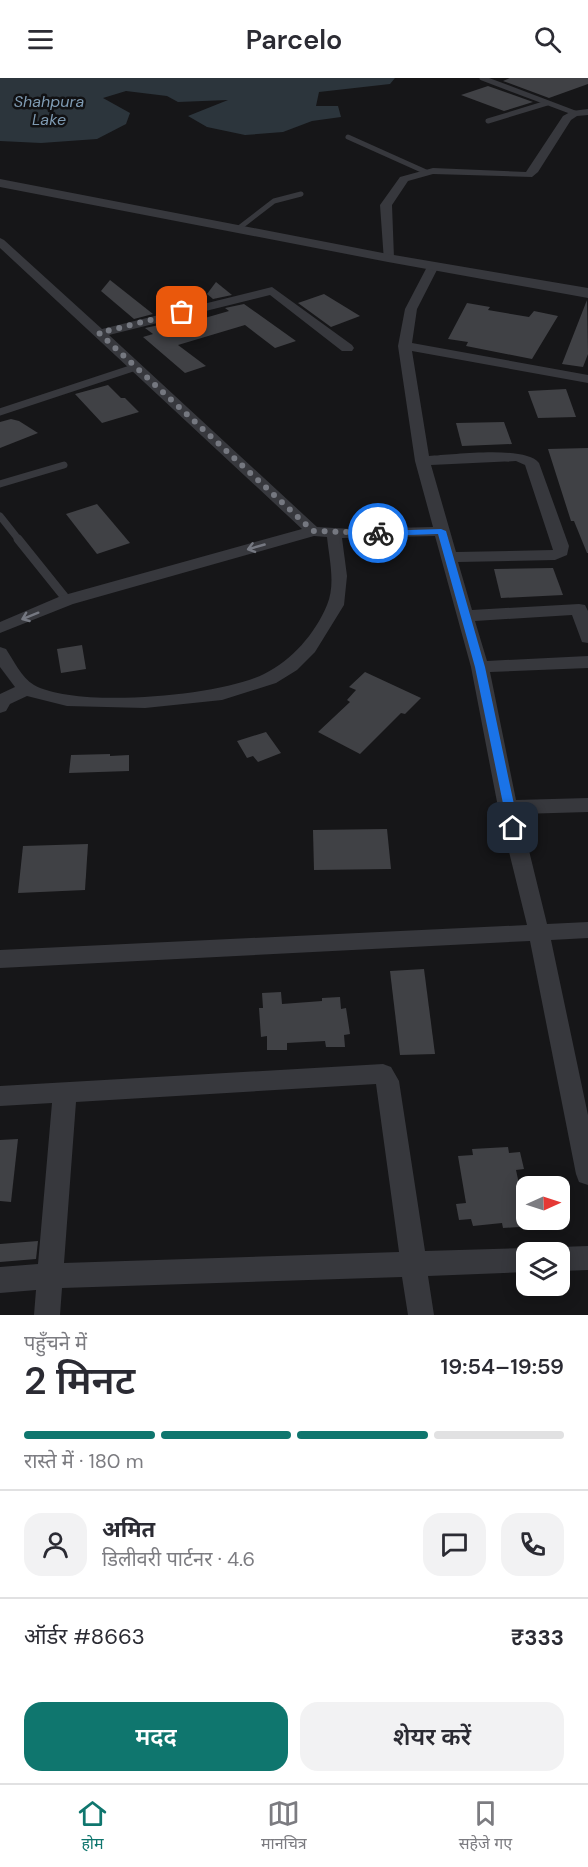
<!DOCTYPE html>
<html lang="hi">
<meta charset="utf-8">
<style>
body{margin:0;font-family:"DM Sans","Noto Sans Devanagari",sans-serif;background:#f2f2f3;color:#2b2b33;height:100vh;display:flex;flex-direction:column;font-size:22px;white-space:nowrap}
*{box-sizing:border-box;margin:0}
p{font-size:20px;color:#7c7c81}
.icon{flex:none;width:33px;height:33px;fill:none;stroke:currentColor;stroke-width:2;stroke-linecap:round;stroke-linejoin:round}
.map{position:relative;height:1237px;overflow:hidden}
.details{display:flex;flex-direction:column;background:#fff;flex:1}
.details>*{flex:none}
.needle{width:39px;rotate:87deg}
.tools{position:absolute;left:516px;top:1098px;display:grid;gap:12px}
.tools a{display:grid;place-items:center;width:54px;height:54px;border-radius:12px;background:#fff;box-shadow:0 3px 15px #0003;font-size:30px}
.pin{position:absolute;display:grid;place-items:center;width:51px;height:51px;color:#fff;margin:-26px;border-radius:12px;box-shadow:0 3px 9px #0006}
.courier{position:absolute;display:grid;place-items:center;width:60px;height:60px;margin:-30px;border:4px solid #1a73e8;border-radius:50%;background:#fff;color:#222;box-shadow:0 2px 8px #0007}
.summary em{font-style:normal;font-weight:600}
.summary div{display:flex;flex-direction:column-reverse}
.summary{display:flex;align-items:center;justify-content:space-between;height:102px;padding:0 24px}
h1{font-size:39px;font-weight:600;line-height:45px}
.bar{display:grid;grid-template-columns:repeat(4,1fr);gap:9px 6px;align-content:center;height:72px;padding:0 24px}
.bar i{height:8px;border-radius:4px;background:#e1e1e2}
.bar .active{background:#0f766e}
.bar p{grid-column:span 4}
.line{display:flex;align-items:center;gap:15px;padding:0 24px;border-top:2px solid #e1e1e2}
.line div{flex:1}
.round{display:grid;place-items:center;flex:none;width:63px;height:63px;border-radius:18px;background:#f2f2f3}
.cta{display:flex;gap:12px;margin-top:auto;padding:12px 24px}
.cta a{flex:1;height:69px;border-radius:18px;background:#0f766e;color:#fff;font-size:24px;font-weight:600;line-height:69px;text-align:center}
.cta a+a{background:#f2f2f3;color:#2b2b33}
header{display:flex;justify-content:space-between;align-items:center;height:78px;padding:0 24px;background:#fff;font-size:27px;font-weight:600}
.dock{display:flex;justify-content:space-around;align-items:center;height:84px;border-top:2px solid #e1e1e2;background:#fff;font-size:16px;color:#7c7c81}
.dock a{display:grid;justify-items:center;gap:3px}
.dock .active{color:#0f766e}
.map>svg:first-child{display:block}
.water{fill:#2c353c}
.building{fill:#404145}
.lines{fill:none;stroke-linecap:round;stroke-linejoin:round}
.service-far2{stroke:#37383d;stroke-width:5}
.service-far1{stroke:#37383d;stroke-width:7}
.service{stroke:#37383d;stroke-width:9}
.minor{fill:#37383d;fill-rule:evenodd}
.tertiary{fill:#37383d;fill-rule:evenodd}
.oneway{stroke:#757881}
.route{fill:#1a73e8}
.done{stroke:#757880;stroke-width:6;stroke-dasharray:0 10.8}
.labels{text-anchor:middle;stroke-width:5;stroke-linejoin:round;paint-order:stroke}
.far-water-label{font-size:16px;font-style:italic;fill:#7f9bb3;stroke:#111113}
</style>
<header><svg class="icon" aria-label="menu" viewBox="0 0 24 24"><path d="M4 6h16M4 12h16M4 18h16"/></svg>Parcelo<svg class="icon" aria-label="search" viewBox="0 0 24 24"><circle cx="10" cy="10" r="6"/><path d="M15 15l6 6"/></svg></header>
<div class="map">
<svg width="588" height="1237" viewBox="0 0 588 1237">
<rect width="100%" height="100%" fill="#161618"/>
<path class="water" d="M0,0h395l-5,6 -71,8 -3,14h22l3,11 -29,4 -29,11 -38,3 -38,-8 -19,-11 40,-16 -50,2 -11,-6 -41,-5 -23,7 27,15 -4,11 -29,15 -56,4 -41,-2z"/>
<g class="building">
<path d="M510,0h78v6l-39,14 -46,-17z"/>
<path d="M488,8l45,16 -29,9 -43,-16z"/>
<path d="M110,202l43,34 -19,5 -33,-28z"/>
<path d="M216,204l16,13 -19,4 -6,-5z"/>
<path d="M324,216l36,22 -29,11 -33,-24z"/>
<path d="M587,222l1,54 -5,13 -21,-3z"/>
<path d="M467,225l23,4 -2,3 41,7 5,-6 24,5 -26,43 -66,-13 2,-4 -20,-3z"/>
<path d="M244,226l52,37 -21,7 -30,-23 -67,20 28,21 -21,7 -42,-36 10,-3 -8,-6 19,-4 6,4 59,-17 -4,-3z"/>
<path d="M108,307l13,13h4l14,14 -37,11 -27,-29z"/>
<path d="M566,311l10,28 -38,1 -10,-27z"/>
<path d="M11,341l8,2 19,12 -38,15v-26z"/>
<path d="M504,344l8,22 -50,2 -6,-23z"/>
<path d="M588,370v105h-1l-13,-32h-3l-23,-72z"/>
<path d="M97,426l33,39 -33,11 -31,-40z"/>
<path d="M553,490l10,27 -62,3 -7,-29z"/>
<path d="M82,567l4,24 -25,4 -4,-24z"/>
<path d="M365,594l56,26 -16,16 -4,-1 -41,41 -42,-22 32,-30 -3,-2 9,-10 -7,-3z"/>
<path d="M266,654l15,21 -23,9 -5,-6 -6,2 -10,-17z"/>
<path d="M110,676v2l19,-1v16l-60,2 2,-18z"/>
<path d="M387,751l4,40 -77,1 -1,-40z"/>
<path d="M88,766l-3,46 -67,3 5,-47z"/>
<path d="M424,891l11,85 -35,1 -10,-84z"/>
<path d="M281,914l1,12 40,-3v-3l18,-1 1,12 5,-1 4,26 -6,1 1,12h-19l-1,-6 -38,2v7h-20v-14l-6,1 -2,-29h4l-1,-15z"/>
<path d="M18,1061l-7,63 -11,-1v-61z"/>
<path d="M508,1069l1,6 11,-1 4,17 -8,1 10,46 -9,2 2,9 -16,1 -1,-5 -29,3 -2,-7 -12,1 -3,-16 10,-1 -8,-47 15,-1 -1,-6z"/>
<path d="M38,1163l-2,18 -36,3v-18z"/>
</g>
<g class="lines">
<g class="service-far2">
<path d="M482,0l93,35"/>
<path d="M488,43l59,-18"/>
<path d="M348,59l78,35"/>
<path d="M239,150l35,-27 27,-7"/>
</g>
<g class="service-far1">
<path d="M0,334l136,-45"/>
<path d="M0,406l64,-19"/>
<path d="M0,438l19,24"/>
</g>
<path class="service" d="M18,461l49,61"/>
<g class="minor">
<path d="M588,31v6l-11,1 -6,4 -33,52 -6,5 -99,-3 -25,7 -16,24 2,53 -2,3h-8l-4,-56 20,-28 33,-9 93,4 37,-56 9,-5z"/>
<path d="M0,160l4,2 98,89 170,-42 80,58 2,3 -2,3h-10l-72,-56 -161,40 208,192 35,2 81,-2 -18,-66 -17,-115 7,-37 24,-46h8l2,3 -22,43 -5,34 176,32v8l-176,-32 17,105c23,-1 96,-11 110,7l30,83 -2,9 -12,5 -97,2 14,48 107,-6 6,1 3,6v32l-6,-1 -10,-27 -97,6 12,40 101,-5v12l-98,4 26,128 72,-2v14l-68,2 27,110 41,-2v16l-37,2 37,175v70l-9,-3 -3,-8 -46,-233 -530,27v-18l527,-25 -29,-118 -27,-140 -36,-131 -93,2 5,38 -3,29 -29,47 -18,18 -21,13 -54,17 -77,8 -78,-2 -40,-10 -17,8 -4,7 -6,2v-19l15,-7 -15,-20v-20l6,2c8,12 15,28 28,36 43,24 186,11 230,-11 28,-14 51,-40 63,-69 9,-21 2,-47 0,-68l-13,-1 -241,68 -73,29v-11l61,-26 241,-67 -302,-281zM516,383l9,4 28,85 -97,2 -25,-87z"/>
<path d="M383,986l8,3 8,14 26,170 101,-3 10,4h-10v20l-98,4 6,39h-26l-6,-38 -340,11 -2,27h-26l2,-25 -36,3v-26l38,-3 14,-161 -52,3v-20zM376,1006l23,168 -335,11 12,-161z"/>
<path d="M588,1168v24l-28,1v-19h-10l10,-5z"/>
</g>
<path class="tertiary" d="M0,101l388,75 200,34v10l-200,-36 -388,-75z"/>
</g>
<defs><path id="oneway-shaft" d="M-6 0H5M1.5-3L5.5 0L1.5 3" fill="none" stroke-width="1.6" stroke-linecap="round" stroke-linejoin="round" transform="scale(1.5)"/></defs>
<g class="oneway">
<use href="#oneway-shaft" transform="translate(256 469) rotate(164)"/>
<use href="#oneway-shaft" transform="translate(30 538) rotate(158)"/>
</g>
<path class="route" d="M441,451l5,2 39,136 34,161 -6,4 -5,-4 -33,-161 -37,-133 -60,2 -5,-3 5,-2z"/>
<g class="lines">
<path class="done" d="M182,234l-83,21 214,198 65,2"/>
</g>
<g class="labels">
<g class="far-water-label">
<text x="49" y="29">Shahpura<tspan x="49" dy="18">Lake</tspan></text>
</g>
</g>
</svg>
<div class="tools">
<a><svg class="needle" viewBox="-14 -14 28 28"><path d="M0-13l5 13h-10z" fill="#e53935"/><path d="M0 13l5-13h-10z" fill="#7c7c81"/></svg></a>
<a><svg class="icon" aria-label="layers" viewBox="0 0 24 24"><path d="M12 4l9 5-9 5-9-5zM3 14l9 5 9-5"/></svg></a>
</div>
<div class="pin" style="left:182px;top:234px;background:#ea580c"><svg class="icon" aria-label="bag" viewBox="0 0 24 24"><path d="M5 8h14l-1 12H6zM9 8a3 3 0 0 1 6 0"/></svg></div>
<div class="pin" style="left:513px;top:750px;background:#1f2937"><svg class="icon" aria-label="home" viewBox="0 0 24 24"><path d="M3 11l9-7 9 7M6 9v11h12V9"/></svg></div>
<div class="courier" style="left:378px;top:455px"><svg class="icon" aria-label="bike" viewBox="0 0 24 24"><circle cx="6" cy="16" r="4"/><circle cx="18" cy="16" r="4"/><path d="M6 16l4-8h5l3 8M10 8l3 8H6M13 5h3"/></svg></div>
</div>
<section class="details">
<div class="summary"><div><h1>2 मिनट</h1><p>पहुँचने में</p></div><em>19:54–19:59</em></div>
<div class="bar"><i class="active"></i><i class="active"></i><i class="active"></i><i></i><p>रास्ते में · 180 m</p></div>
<div class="line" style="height:108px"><a class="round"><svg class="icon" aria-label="person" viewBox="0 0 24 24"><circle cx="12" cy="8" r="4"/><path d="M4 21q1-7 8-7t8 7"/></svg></a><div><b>अमित</b><p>डिलीवरी पार्टनर · 4.6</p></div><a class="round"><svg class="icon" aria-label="chat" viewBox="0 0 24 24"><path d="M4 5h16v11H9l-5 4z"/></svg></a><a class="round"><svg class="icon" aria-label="phone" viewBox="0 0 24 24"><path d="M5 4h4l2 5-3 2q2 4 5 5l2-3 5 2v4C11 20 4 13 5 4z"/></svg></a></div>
<div class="line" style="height:78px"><div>ऑर्डर #8663</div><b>₹333</b></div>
<div class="cta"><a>मदद</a><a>शेयर करें</a></div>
</section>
<nav class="dock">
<a class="active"><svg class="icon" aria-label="home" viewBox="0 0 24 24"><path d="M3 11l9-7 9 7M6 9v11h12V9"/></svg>होम</a>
<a><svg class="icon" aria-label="map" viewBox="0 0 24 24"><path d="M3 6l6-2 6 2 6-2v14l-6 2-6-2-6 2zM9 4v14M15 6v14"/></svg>मानचित्र</a>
<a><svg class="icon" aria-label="saved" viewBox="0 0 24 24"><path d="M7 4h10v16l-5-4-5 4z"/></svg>सहेजे गए</a>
</nav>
